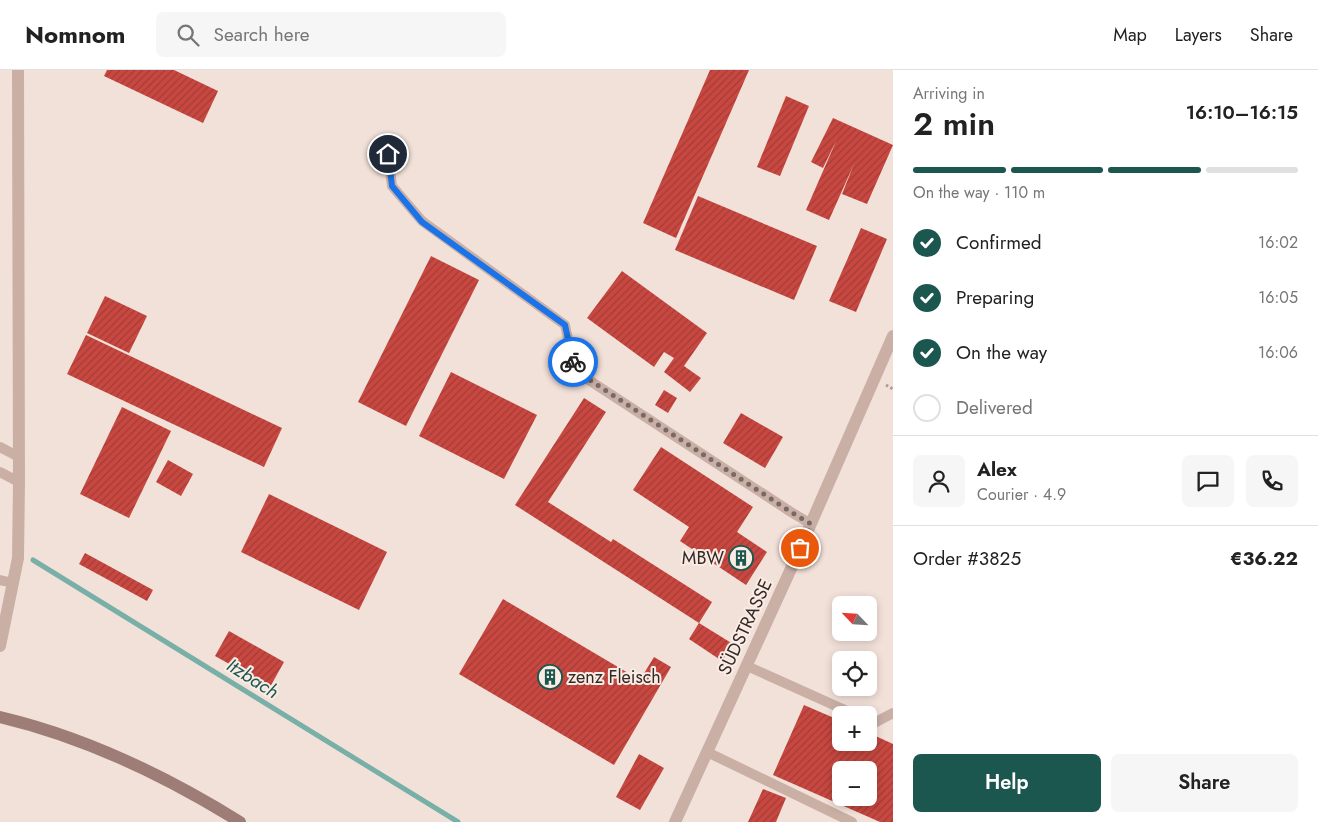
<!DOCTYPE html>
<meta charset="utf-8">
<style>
body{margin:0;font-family:Jost,sans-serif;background:#f6f6f6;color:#222;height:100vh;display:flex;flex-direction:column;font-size:19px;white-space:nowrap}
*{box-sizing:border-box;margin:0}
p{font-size:16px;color:#767676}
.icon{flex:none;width:28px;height:28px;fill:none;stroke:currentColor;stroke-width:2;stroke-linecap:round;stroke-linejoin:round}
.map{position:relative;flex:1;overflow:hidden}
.sheet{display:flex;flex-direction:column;background:#fff;width:425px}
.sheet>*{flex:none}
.needle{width:32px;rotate:295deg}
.fabs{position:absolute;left:832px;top:526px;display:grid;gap:10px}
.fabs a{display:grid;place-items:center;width:45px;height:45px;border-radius:8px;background:#fff;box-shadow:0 2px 8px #0003;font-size:25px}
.pin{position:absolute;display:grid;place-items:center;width:42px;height:42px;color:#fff;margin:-21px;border:2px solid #fff;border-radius:50%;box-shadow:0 1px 5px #0007}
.courier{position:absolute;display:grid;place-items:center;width:50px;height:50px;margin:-25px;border:4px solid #1a73e8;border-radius:50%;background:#fff;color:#222;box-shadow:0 1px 6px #0007}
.headline em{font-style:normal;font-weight:600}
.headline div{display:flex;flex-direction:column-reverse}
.headline{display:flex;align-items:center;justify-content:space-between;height:85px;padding:0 20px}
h1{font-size:32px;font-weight:600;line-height:38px}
.bar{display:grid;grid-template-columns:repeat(4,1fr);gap:8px 5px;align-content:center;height:60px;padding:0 20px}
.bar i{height:6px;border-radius:4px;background:#e0e0e0}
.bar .active{background:#1c574f}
.bar p{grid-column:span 4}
.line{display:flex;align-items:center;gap:12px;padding:0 20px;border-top:1px solid #e0e0e0}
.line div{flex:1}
.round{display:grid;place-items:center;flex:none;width:52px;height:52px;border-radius:8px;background:#f6f6f6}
ol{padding:0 20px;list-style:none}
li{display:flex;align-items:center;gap:15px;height:55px}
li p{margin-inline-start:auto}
li .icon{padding:5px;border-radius:50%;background:#1c574f;color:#fff;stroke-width:4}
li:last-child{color:#767676}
li i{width:28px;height:28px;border:2px solid #e0e0e0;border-radius:50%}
.primary-button{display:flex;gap:10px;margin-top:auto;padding:10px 20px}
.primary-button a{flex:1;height:58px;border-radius:8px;background:#1c574f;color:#fff;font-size:20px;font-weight:600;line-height:58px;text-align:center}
.primary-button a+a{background:#f6f6f6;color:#222}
header{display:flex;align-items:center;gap:30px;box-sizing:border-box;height:70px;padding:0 25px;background:#fff;border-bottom:1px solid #e0e0e0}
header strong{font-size:24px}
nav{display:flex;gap:28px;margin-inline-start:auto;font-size:18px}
.search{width:350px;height:45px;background:#f6f6f6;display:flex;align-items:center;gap:12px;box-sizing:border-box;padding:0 18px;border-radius:8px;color:#767676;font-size:19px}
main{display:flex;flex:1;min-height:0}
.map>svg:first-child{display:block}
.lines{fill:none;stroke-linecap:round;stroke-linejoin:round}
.stream{stroke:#78afa7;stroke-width:5}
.building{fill:url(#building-hatch);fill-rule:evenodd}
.path{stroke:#b5988f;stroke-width:3;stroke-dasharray:2.5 2.5;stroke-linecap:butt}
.service{stroke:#caafa5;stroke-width:10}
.minor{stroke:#caafa5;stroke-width:12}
.secondary{stroke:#9d7d76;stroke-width:12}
.done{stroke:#776965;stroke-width:5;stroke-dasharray:0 9}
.route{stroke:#1a73e8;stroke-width:6}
.labels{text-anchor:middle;stroke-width:4;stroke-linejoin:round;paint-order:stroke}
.poi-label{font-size:18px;fill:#352826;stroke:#f9ece5;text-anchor:end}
.street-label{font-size:18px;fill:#352826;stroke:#f9ece5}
.water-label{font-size:19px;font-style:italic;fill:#1c574f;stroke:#f9ece5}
</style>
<header>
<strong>Nomnom</strong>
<div class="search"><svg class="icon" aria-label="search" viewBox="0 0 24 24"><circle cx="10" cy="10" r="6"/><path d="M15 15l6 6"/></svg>Search here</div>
<nav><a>Map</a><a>Layers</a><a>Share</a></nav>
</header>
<main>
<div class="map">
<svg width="893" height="752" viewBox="0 0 893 752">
<defs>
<pattern id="building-hatch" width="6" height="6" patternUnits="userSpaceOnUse" patternTransform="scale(1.25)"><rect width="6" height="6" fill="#c84841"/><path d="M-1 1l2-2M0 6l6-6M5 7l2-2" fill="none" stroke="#a33c36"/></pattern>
</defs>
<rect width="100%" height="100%" fill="#f2e1d9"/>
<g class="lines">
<path class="stream" d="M33,490l425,262"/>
</g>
<g class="building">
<path d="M107,0h67l44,21 -15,32 -99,-47z"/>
<path d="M710,0h39l-73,168 -33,-15z"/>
<path d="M786,26l23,10 -29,70 -23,-9z"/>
<path d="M833,48l60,27 -26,59 -25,-10 12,-30 -25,56 -23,-10 31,-71 -14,29 -12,-6z"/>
<path d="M698,126l119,50 -23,54 -119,-50z"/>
<path d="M861,158l26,11 -31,73 -27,-11z"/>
<path d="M431,186l48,24 -73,146 -48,-24z"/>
<path d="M622,201l85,62 -23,33 17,12 -11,14 -26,-20 10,-14 -10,-6 -10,15 -67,-49z"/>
<path d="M105,226l42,20 -18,37 -42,-20z"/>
<path d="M86,265l196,93 -18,39 -197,-93z"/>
<path d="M451,302l86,43 -33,64 -85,-43z"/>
<path d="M664,320l13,8 -9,15 -13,-8z"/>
<path d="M584,328l22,14 -58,90 63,40 2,-3 99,63 -13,21 -184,-118z"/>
<path d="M122,337l49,24 -42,87 -49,-24z"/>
<path d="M741,343l42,24 -18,31 -42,-25z"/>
<path d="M661,377l92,60 -16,25 30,20 -21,33 -66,-44 9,-14 -56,-37z"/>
<path d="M168,390l25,14 -12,22 -25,-14z"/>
<path d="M269,424l118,58 -28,58 -118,-58z"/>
<path d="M85,483l68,37 -6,11 -68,-37z"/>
<path d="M503,529l137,81 14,-23 17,10 -57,98 -155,-91z"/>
<path d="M699,553l34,21 -11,17 -33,-22z"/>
<path d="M229,561l55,31 -14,25 -55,-31z"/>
<path d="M804,635l37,16v21h28v-9l24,11v78h-13l-107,-47zM841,700h28v28h-28z"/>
<path d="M639,684l25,14 -24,42 -24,-13z"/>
<path d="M763,719l23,9 -10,24h-28z"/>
</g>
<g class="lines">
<path class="path" d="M886,315l7,4"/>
<g class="service">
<path d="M388,85l4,31 30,35 143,104 10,46 216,141 20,12"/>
<path d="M0,377l19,10"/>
<path d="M0,402l19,10"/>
<path d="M0,510l13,3"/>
<path d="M747,596l109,49"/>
<path d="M869,651l5,2 19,-10"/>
<path d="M707,682l145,70"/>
</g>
<g class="minor">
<path d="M0,576l18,-88 1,-76 -1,-412"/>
<path d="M675,752l120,-262 98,-224"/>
</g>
<path class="secondary" d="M0,647c85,20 166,59 240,105"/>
</g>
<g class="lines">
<path class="done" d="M573,292l3,9 215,141 20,12 -11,24"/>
<path class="route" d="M388,84l4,32 30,36 143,103 8,37"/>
</g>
<defs>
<symbol id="building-ring" viewBox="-11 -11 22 22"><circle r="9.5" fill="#f9ece5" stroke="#1c574f" stroke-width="1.5"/><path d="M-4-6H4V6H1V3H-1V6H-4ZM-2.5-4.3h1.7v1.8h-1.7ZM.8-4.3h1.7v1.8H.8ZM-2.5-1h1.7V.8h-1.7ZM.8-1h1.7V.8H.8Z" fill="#1c574f"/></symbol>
</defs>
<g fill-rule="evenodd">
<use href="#building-ring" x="727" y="474" width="28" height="28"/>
<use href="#building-ring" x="536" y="593" width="28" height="28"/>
</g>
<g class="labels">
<g class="poi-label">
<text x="724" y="494">MBW</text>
<text x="568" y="613" text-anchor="start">zenz Fleisch</text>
</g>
<g class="street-label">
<text transform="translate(745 557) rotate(-65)" y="6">SÜDSTRASSE</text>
</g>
<g class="water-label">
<text transform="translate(253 608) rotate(32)" y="7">Itzbach</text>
</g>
</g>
</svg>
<div class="fabs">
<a><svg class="needle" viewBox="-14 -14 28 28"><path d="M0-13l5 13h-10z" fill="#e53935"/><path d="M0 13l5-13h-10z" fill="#767676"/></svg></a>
<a><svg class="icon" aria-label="locate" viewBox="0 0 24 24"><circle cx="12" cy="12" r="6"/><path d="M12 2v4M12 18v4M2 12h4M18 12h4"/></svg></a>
<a>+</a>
<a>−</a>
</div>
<div class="pin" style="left:800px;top:478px;background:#ea580c"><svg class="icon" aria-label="bag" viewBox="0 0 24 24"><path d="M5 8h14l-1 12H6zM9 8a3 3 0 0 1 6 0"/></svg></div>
<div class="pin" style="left:388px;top:84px;background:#1f2937"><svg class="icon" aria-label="home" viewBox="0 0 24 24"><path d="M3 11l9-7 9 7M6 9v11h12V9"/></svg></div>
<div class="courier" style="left:573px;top:292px"><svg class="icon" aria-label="bike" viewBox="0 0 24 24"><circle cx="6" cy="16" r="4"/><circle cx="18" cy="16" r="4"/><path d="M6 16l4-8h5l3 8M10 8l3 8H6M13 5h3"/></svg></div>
</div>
<section class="sheet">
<div class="headline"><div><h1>2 min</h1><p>Arriving in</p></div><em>16:10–16:15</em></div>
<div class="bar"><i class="active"></i><i class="active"></i><i class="active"></i><i></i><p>On the way · 110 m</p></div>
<ol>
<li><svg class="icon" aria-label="check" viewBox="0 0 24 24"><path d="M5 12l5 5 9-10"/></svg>Confirmed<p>16:02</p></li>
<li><svg class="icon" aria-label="check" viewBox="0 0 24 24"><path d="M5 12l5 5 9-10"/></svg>Preparing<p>16:05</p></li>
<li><svg class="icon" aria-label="check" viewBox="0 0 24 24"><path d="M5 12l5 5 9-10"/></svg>On the way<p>16:06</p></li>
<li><i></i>Delivered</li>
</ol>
<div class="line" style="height:90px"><a class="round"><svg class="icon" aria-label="person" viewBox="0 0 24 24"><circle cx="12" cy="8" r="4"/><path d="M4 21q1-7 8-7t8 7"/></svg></a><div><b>Alex</b><p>Courier · 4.9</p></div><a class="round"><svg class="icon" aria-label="chat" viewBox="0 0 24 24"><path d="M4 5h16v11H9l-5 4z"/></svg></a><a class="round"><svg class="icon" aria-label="phone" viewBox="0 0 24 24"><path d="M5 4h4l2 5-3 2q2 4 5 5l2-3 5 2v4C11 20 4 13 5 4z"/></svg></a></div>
<div class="line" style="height:65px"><div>Order #3825</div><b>€36.22</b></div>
<div class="primary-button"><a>Help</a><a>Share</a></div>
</section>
</main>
